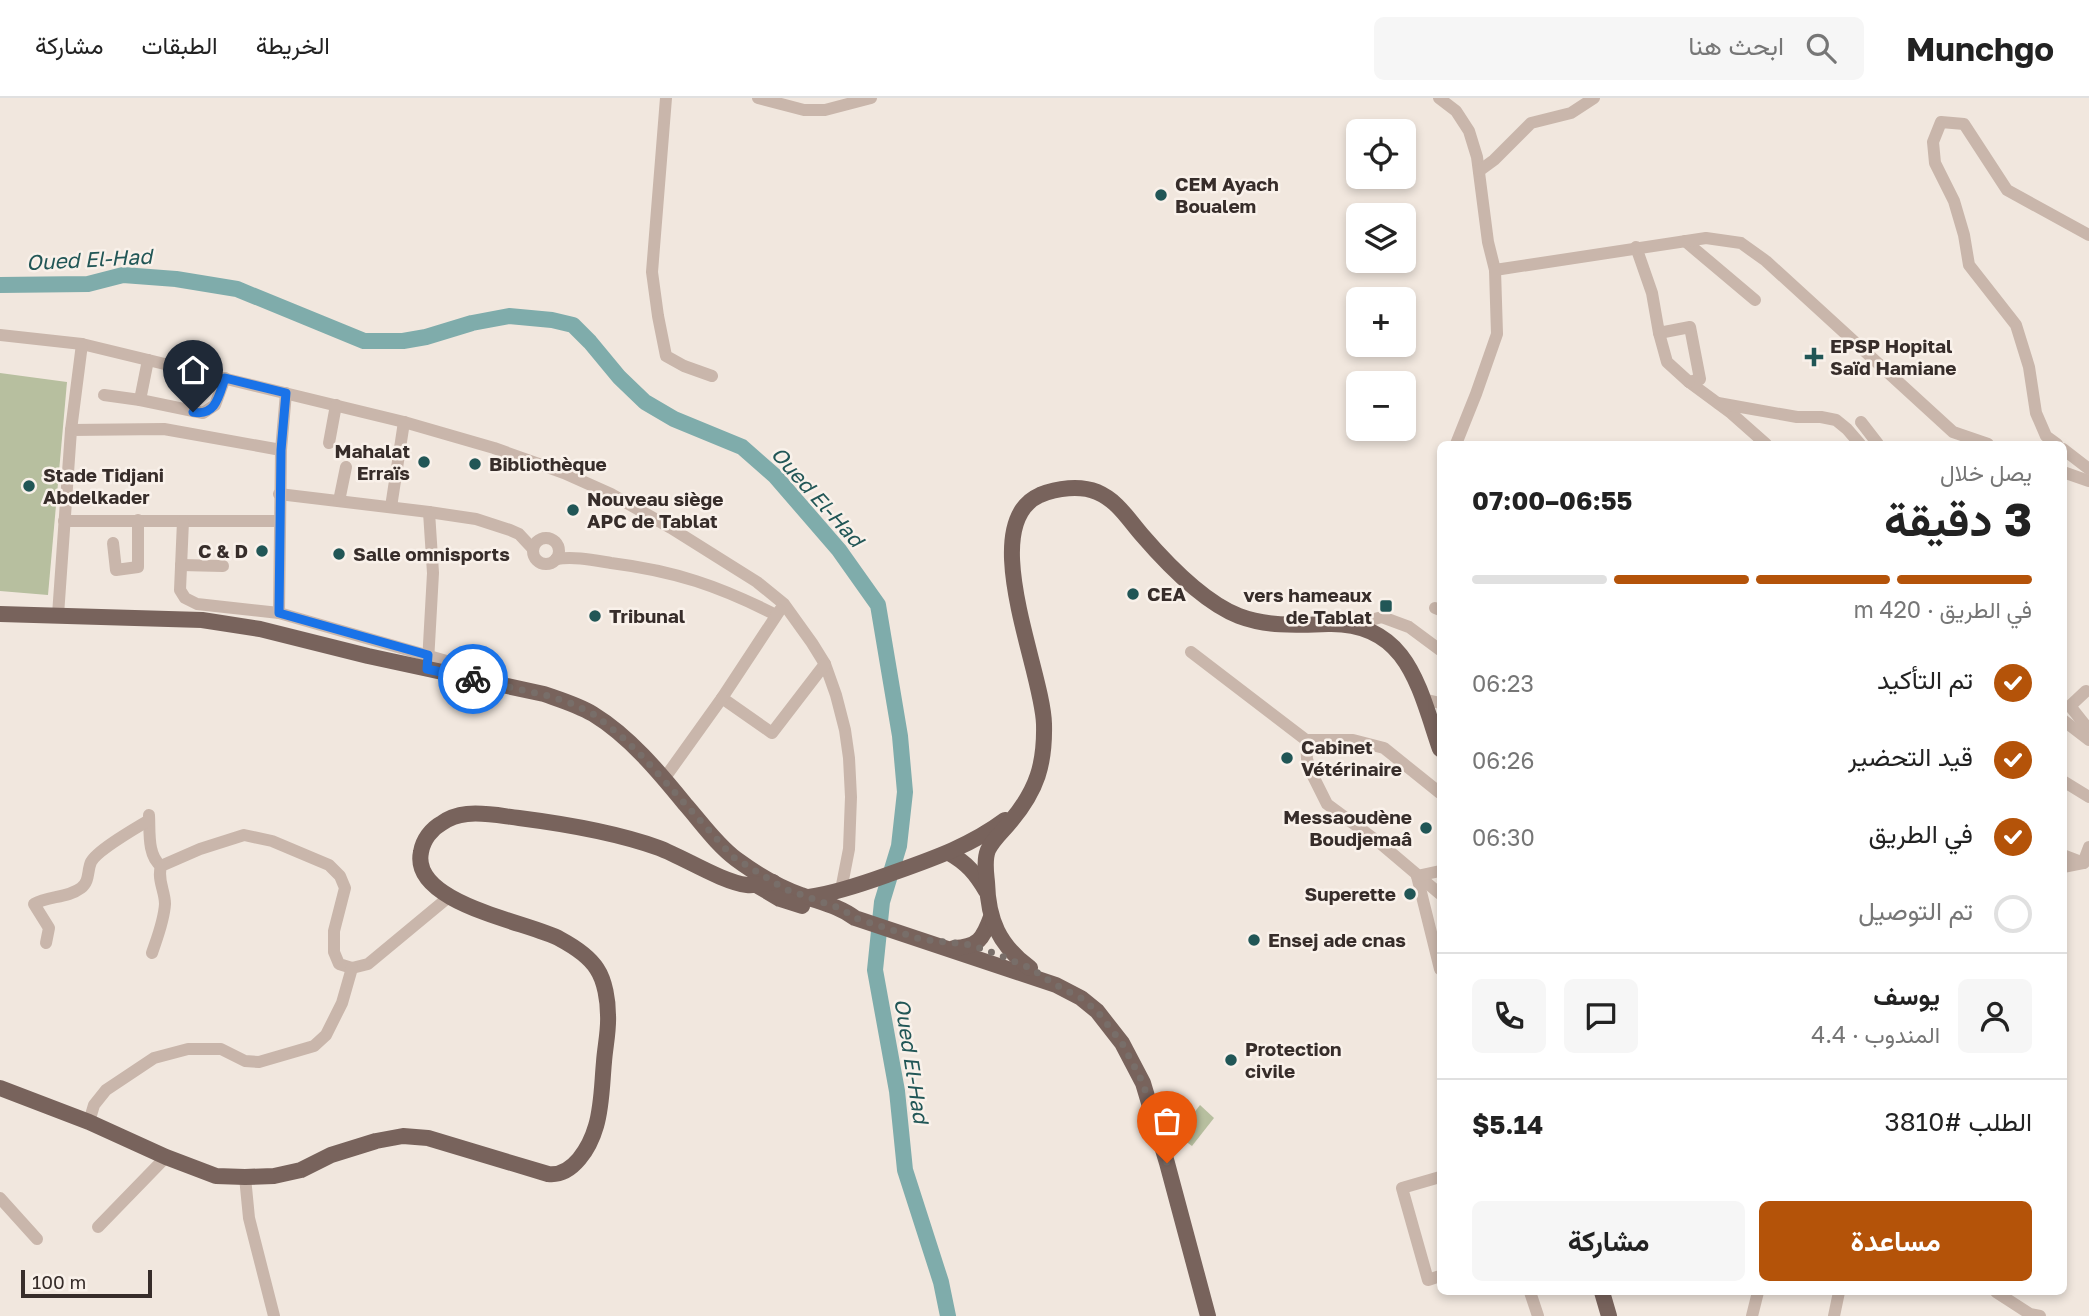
<!DOCTYPE html>
<html lang="ar">
<meta charset="utf-8">
<style>
body{margin:0;font-family:"Golos Text",Vazirmatn,sans-serif;background:#f6f6f6;color:#222;direction:rtl;height:100vh;display:flex;flex-direction:column;font-size:26px;white-space:nowrap}
*{box-sizing:border-box;margin:0}
p{font-size:23px;color:#767676}
.icon{flex:none;width:38px;height:38px;fill:none;stroke:currentColor;stroke-width:2;stroke-linecap:round;stroke-linejoin:round}
.map{position:relative;flex:1;overflow:hidden;direction:ltr}
.side{position:absolute;left:1437px;top:343px;width:630px;height:854px;display:flex;flex-direction:column;background:#fff;border-radius:10px;box-shadow:0 4px 10px #0003;direction:rtl}
.side>*{flex:none}
.buttons{position:absolute;left:1346px;top:21px;display:grid;gap:14px}
.buttons a{display:grid;place-items:center;width:70px;height:70px;border-radius:10px;background:#fff;box-shadow:0 4px 10px #0003;font-size:35px}
.scale{position:absolute;left:21px;bottom:18px;width:131px;box-sizing:border-box;padding-left:7px;border:4px solid #372d2a;border-top:0;font-size:19px;line-height:24px;white-space:nowrap;color:#372d2a;-webkit-text-stroke:5px #f9f1ea;paint-order:stroke}
.pin{position:absolute;display:grid;place-items:center;width:60px;height:60px;color:#fff;margin:-72px -30px;border-radius:50% 50% 50% 0;rotate:-45deg;box-shadow:0 0 7px #0007}
.pin .icon{rotate:45deg}
.courier{position:absolute;display:grid;place-items:center;width:70px;height:70px;margin:-35px;border:5px solid #1a73e8;border-radius:50%;background:#fff;color:#222;box-shadow:0 2px 9px #0007}
.overview em{font-style:normal;font-weight:700}
.overview div{display:flex;flex-direction:column-reverse}
.overview{display:flex;align-items:center;justify-content:space-between;height:119px;padding:0 35px}
h1{font-size:46px;font-weight:700;line-height:52px}
.bar{display:grid;grid-template-columns:repeat(4,1fr);gap:10px 7px;align-content:center;height:84px;padding:0 35px}
.bar i{height:9px;border-radius:5px;background:#e0e0e0}
.bar .on{background:#b45309}
.bar p{grid-column:span 4}
.line{display:flex;align-items:center;gap:18px;padding:0 35px;border-top:2px solid #e0e0e0}
.line div{flex:1}
.round{display:grid;place-items:center;flex:none;width:74px;height:74px;border-radius:10px;background:#f6f6f6}
ol{padding:0 35px;list-style:none}
li{display:flex;align-items:center;gap:21px;height:77px}
li p{margin-inline-start:auto}
li .icon{padding:7px;border-radius:50%;background:#b45309;color:#fff;stroke-width:4}
li:last-child{color:#767676}
li i{width:38px;height:38px;border:4px solid #e0e0e0;border-radius:50%}
.action{display:flex;gap:14px;margin-top:auto;padding:14px 35px}
.action a{flex:1;height:80px;border-radius:10px;background:#b45309;color:#fff;font-size:28px;font-weight:700;line-height:80px;text-align:center}
.action a+a{background:#f6f6f6;color:#222}
header{display:flex;align-items:center;gap:42px;box-sizing:border-box;height:98px;padding:0 35px;background:#fff;border-bottom:2px solid #e0e0e0}
header strong{font-size:33px}
nav{display:flex;gap:38px;margin-inline-start:auto;font-size:24px}
.search{width:490px;height:63px;background:#f6f6f6;display:flex;align-items:center;gap:18px;box-sizing:border-box;padding:0 24px;border-radius:10px;color:#767676;font-size:26px}
.map>svg:first-child{display:block}
.green{fill:#b7bf9f}
.lines{fill:none;stroke-linecap:round;stroke-linejoin:round}
.river{stroke:#7facab;stroke-width:16}
.minor{stroke:#c9b6ab;stroke-width:12}
.major{stroke:#78635c;stroke-width:16}
.done{stroke:#786e69;stroke-width:7;stroke-dasharray:0 12.6}
.route{stroke:#1a73e8;stroke-width:9}
.poi-dot{fill:#215656;stroke:#f9f1ea;stroke-width:2.5}
.labels{text-anchor:middle;stroke-width:5;stroke-linejoin:round;paint-order:stroke}
.poi-label{font-size:19px;font-weight:bold;fill:#372d2a;stroke:#f9f1ea;text-anchor:start}
.water-label{font-size:21px;font-style:italic;fill:#215656;stroke:#f9f1ea}
</style>
<header>
<strong>Munchgo</strong>
<div class="search"><svg class="icon" aria-label="search" viewBox="0 0 24 24"><circle cx="10" cy="10" r="6"/><path d="M15 15l6 6"/></svg>ابحث هنا</div>
<nav><a>الخريطة</a><a>الطبقات</a><a>مشاركة</a></nav>
</header>
<div class="map">
<svg width="2089" height="1218" viewBox="0 0 2089 1218">
<rect width="100%" height="100%" fill="#f1e7de"/>
<g class="green">
<path d="M0,275l67,9 -19,213 -48,-4z"/>
<path d="M1200,1007l14,13 -22,28 -15,-11z"/>
</g>
<g class="lines">
<path class="river" d="M0,187l88,-1 35,-9 53,4 61,10 127,52h39l23,-4 46,-14 37,-7 43,4 21,5 17,17 29,35 26,25 29,17 68,28 33,29 64,74 39,55 22,131 5,56 -6,54 -17,56 -7,68 22,121 8,79 36,112 7,34"/>
<g class="minor">
<path d="M666,0l-14,174 6,44 8,40 18,10 28,10"/>
<path d="M758,0l46,12h21l46,-12"/>
<path d="M1439,0l17,13 13,20 8,26 11,85 7,28"/>
<path d="M1479,73l15,-11 37,-37 40,-10 23,-15"/>
<path d="M1685,143l70,59"/>
<path d="M1636,149l16,46 7,40 31,-6 10,52 -11,3 42,31 35,31"/>
<path d="M1659,235l8,29 22,20"/>
<path d="M0,237l82,9 322,78 90,26 70,25 47,21 60,34 86,54 27,22 28,39 13,21 11,31 9,35 4,28 2,39 -2,52 -8,41"/>
<path d="M104,297l36,5 63,13 12,-8 10,-27"/>
<path d="M140,302l8,-40"/>
<path d="M1718,305l79,14h24l15,3 11,9 13,15"/>
<path d="M1861,324l17,22"/>
<path d="M71,332l11,-86"/>
<path d="M329,345l7,-38"/>
<path d="M1456,346l20,-50 21,-60 -2,-64 211,-32 35,5 25,18 187,171 35,12"/>
<path d="M2057,346l-11,-8 -10,-23 -7,-46 -13,-42 -47,-60 -5,-30 -10,-34 -19,-38 -2,-21 8,-20 23,2 43,66 82,45"/>
<path d="M2063,351l26,20"/>
<path d="M2063,374l26,9"/>
<path d="M279,396l150,18 47,7 34,11 9,4 14,15"/>
<path d="M339,403l7,-34"/>
<path d="M391,409l13,-85"/>
<path d="M64,423h215"/>
<path d="M183,423l-3,69 5,8 12,6 82,9 171,49"/>
<circle cx="546" cy="453" r="13"/>
<path d="M113,445l3,27 22,-3v-47"/>
<path d="M556,461c18,-3 37,1 55,4 64,8 108,23 165,52"/>
<path d="M181,467l42,1"/>
<path d="M1435,510l5,2"/>
<path d="M279,515l2,-163 5,-57"/>
<path d="M58,517l13,-185 93,-1 117,21"/>
<path d="M1352,527l30,-8 27,10 31,23"/>
<path d="M1191,554l115,88h47l31,8 56,45"/>
<path d="M428,564l5,-89 -4,-61"/>
<path d="M2086,593l-16,15 19,24"/>
<path d="M722,600l50,35 53,-69"/>
<path d="M1423,601l17,4"/>
<path d="M2063,622l26,20"/>
<path d="M1306,642l1,19 4,13 16,32 54,40 59,50"/>
<path d="M664,681l58,-81 58,-88"/>
<path d="M2063,683l26,16"/>
<path d="M149,717c1,16 -2,40 12,51"/>
<path d="M2063,757l21,8"/>
<path d="M2063,769l20,-4 6,-16"/>
<path d="M1417,778l23,93"/>
<path d="M1417,778l23,-5"/>
<path d="M46,845l3,-15 -15,-24c14,-8 34,-6 47,-16 9,-7 6,-17 10,-26 6,-12 45,-34 58,-42"/>
<path d="M152,855c5,-15 12,-32 13,-49 0,-13 -8,-24 -4,-38l39,-17 44,-14 28,6 57,24 11,11 5,12 -11,43v21l5,12 13,4 16,-4 82,-68"/>
<path d="M89,1024l5,-17 12,-15 48,-32 34,-9h33l24,12 14,1 55,-16 12,-11 16,-32 10,-35"/>
<path d="M245,1079l4,41 25,98"/>
<path d="M1440,1079l-38,11 26,92 12,-4"/>
<path d="M0,1100l37,41"/>
<path d="M98,1129l68,-70"/>
<path d="M1530,1194l8,24"/>
<path d="M1996,1194l34,22 10,2"/>
<path d="M1752,1218l6,-24"/>
<path d="M1834,1218l5,-24"/>
</g>
<g class="major">
<path d="M0,516l202,6 58,9 108,27 176,38c17,6 34,11 49,20 36,22 66,58 92,90 16,18 31,40 51,55 19,14 42,28 65,36 18,7 38,11 54,23l201,67 25,13 16,13 25,32 21,40 24,80 41,153"/>
<path d="M949,755c18,10 27,21 37,38"/>
<path d="M753,785l27,16 22,7"/>
<path d="M809,799c27,-4 53,-13 78,-22 42,-15 82,-28 118,-55"/>
<path d="M954,850c24,-1 29,-9 37,-31"/>
<path d="M1030,870c-31,-23 -42,-48 -43,-86 -1,-10 -3,-22 1,-32 5,-11 16,-20 23,-29 26,-31 34,-57 33,-97 -1,-53 -69,-200 -4,-229 17,-7 40,-10 57,-3 21,9 31,27 45,43 25,29 61,67 97,81 29,11 59,9 89,8 80,-2 91,64 112,125"/>
<path d="M0,990l89,34 77,35 50,19 29,1 29,-1 27,-6 30,-15 45,-14 27,-5 25,2 120,36c25,3 42,-27 48,-48 6,-20 6,-43 8,-64 1,-15 5,-32 4,-47 0,-14 -3,-34 -11,-46 -8,-13 -24,-23 -37,-30 -31,-17 -150,-35 -139,-87 2,-12 10,-23 21,-29 7,-5 16,-8 25,-9 17,-2 35,2 52,4 47,6 96,14 140,30 26,10 63,34 88,37 9,1 18,-2 26,-3"/>
<path d="M1602,1194l7,24"/>
</g>
</g>
<g class="lines">
<path class="done" d="M473,581l76,17 24,8 22,11 26,21 22,21 90,100 52,32 57,20 13,9 65,21 51,6 28,10 31,13 26,17 25,13 16,13 25,32 21,40 24,80"/>
<path class="route" d="M193,314c23,5 26,-17 32,-34l61,15 -5,57 -2,163 149,42 -1,14 46,10"/>
</g>
<g class="poi-dot">
<circle cx="1161" cy="97" r="7"/>
<path d="M1810.5 248.5h7v7h7v7h-7v7h-7v-7h-7v-7h7z"/>
<circle cx="424" cy="364" r="7"/>
<circle cx="475" cy="366" r="7"/>
<circle cx="29" cy="388" r="7"/>
<circle cx="573" cy="412" r="7"/>
<circle cx="262" cy="453" r="7"/>
<circle cx="339" cy="456" r="7"/>
<circle cx="1133" cy="496" r="7"/>
<rect x="1379" y="501" width="14" height="14" rx="3.5"/>
<circle cx="595" cy="518" r="7"/>
<circle cx="1287" cy="660" r="7"/>
<circle cx="1426" cy="730" r="7"/>
<circle cx="1410" cy="796" r="7"/>
<circle cx="1254" cy="842" r="7"/>
<circle cx="1231" cy="962" r="7"/>
</g>
<g class="labels">
<g class="poi-label">
<text x="1175" y="93">CEM Ayach<tspan x="1175" dy="22">Boualem</tspan></text>
<text x="1830" y="255">EPSP Hopital<tspan x="1830" dy="22">Saïd Hamiane</tspan></text>
<text x="410" y="360" text-anchor="end">Mahalat<tspan x="410" dy="22">Erraïs</tspan></text>
<text x="489" y="373">Bibliothèque</text>
<text x="43" y="384">Stade Tidjani<tspan x="43" dy="22">Abdelkader</tspan></text>
<text x="587" y="408">Nouveau siège<tspan x="587" dy="22">APC de Tablat</tspan></text>
<text x="248" y="460" text-anchor="end">C &amp; D</text>
<text x="353" y="463">Salle omnisports</text>
<text x="1147" y="503">CEA</text>
<text x="1372" y="504" text-anchor="end">vers hameaux<tspan x="1372" dy="22">de Tablat</tspan></text>
<text x="609" y="525">Tribunal</text>
<text x="1301" y="656">Cabinet<tspan x="1301" dy="22">Vétérinaire</tspan></text>
<text x="1412" y="726" text-anchor="end">Messaoudène<tspan x="1412" dy="22">Boudjemaâ</tspan></text>
<text x="1396" y="803" text-anchor="end">Superette</text>
<text x="1268" y="849">Ensej ade cnas</text>
<text x="1245" y="958">Protection<tspan x="1245" dy="22">civile</tspan></text>
</g>
<g class="water-label">
<text transform="translate(89 162) rotate(-3)" y="7">Oued El-Had</text>
<text transform="translate(817 399) rotate(48)" y="7">Oued El-Had</text>
<text transform="translate(911 963) rotate(81)" y="7">Oued El-Had</text>
</g>
</g>
</svg>
<div class="buttons">
<a><svg class="icon" aria-label="locate" viewBox="0 0 24 24"><circle cx="12" cy="12" r="6"/><path d="M12 2v4M12 18v4M2 12h4M18 12h4"/></svg></a>
<a><svg class="icon" aria-label="layers" viewBox="0 0 24 24"><path d="M12 4l9 5-9 5-9-5zM3 14l9 5 9-5"/></svg></a>
<a>+</a>
<a>−</a>
</div>
<div class="scale">100 m</div>
<div class="pin" style="left:1167px;top:1065px;background:#ea580c"><svg class="icon" aria-label="bag" viewBox="0 0 24 24"><path d="M5 8h14l-1 12H6zM9 8a3 3 0 0 1 6 0"/></svg></div>
<div class="pin" style="left:193px;top:314px;background:#1f2937"><svg class="icon" aria-label="home" viewBox="0 0 24 24"><path d="M3 11l9-7 9 7M6 9v11h12V9"/></svg></div>
<div class="courier" style="left:473px;top:581px"><svg class="icon" aria-label="bike" viewBox="0 0 24 24"><circle cx="6" cy="16" r="4"/><circle cx="18" cy="16" r="4"/><path d="M6 16l4-8h5l3 8M10 8l3 8H6M13 5h3"/></svg></div>
<section class="side">
<div class="overview"><div><h1>3 دقيقة</h1><p>يصل خلال</p></div><em>06:55–07:00</em></div>
<div class="bar"><i class="on"></i><i class="on"></i><i class="on"></i><i></i><p>في الطريق · 420 m</p></div>
<ol>
<li><svg class="icon" aria-label="check" viewBox="0 0 24 24"><path d="M5 12l5 5 9-10"/></svg>تم التأكيد<p>06:23</p></li>
<li><svg class="icon" aria-label="check" viewBox="0 0 24 24"><path d="M5 12l5 5 9-10"/></svg>قيد التحضير<p>06:26</p></li>
<li><svg class="icon" aria-label="check" viewBox="0 0 24 24"><path d="M5 12l5 5 9-10"/></svg>في الطريق<p>06:30</p></li>
<li><i></i>تم التوصيل</li>
</ol>
<div class="line" style="height:126px"><a class="round"><svg class="icon" aria-label="person" viewBox="0 0 24 24"><circle cx="12" cy="8" r="4"/><path d="M4 21q1-7 8-7t8 7"/></svg></a><div><b>يوسف</b><p>المندوب · 4.4</p></div><a class="round"><svg class="icon" aria-label="chat" viewBox="0 0 24 24"><path d="M4 5h16v11H9l-5 4z"/></svg></a><a class="round"><svg class="icon" aria-label="phone" viewBox="0 0 24 24"><path d="M5 4h4l2 5-3 2q2 4 5 5l2-3 5 2v4C11 20 4 13 5 4z"/></svg></a></div>
<div class="line" style="height:91px"><div>الطلب #3810</div><b>$5.14</b></div>
<div class="action"><a>مساعدة</a><a>مشاركة</a></div>
</section>
</div>
